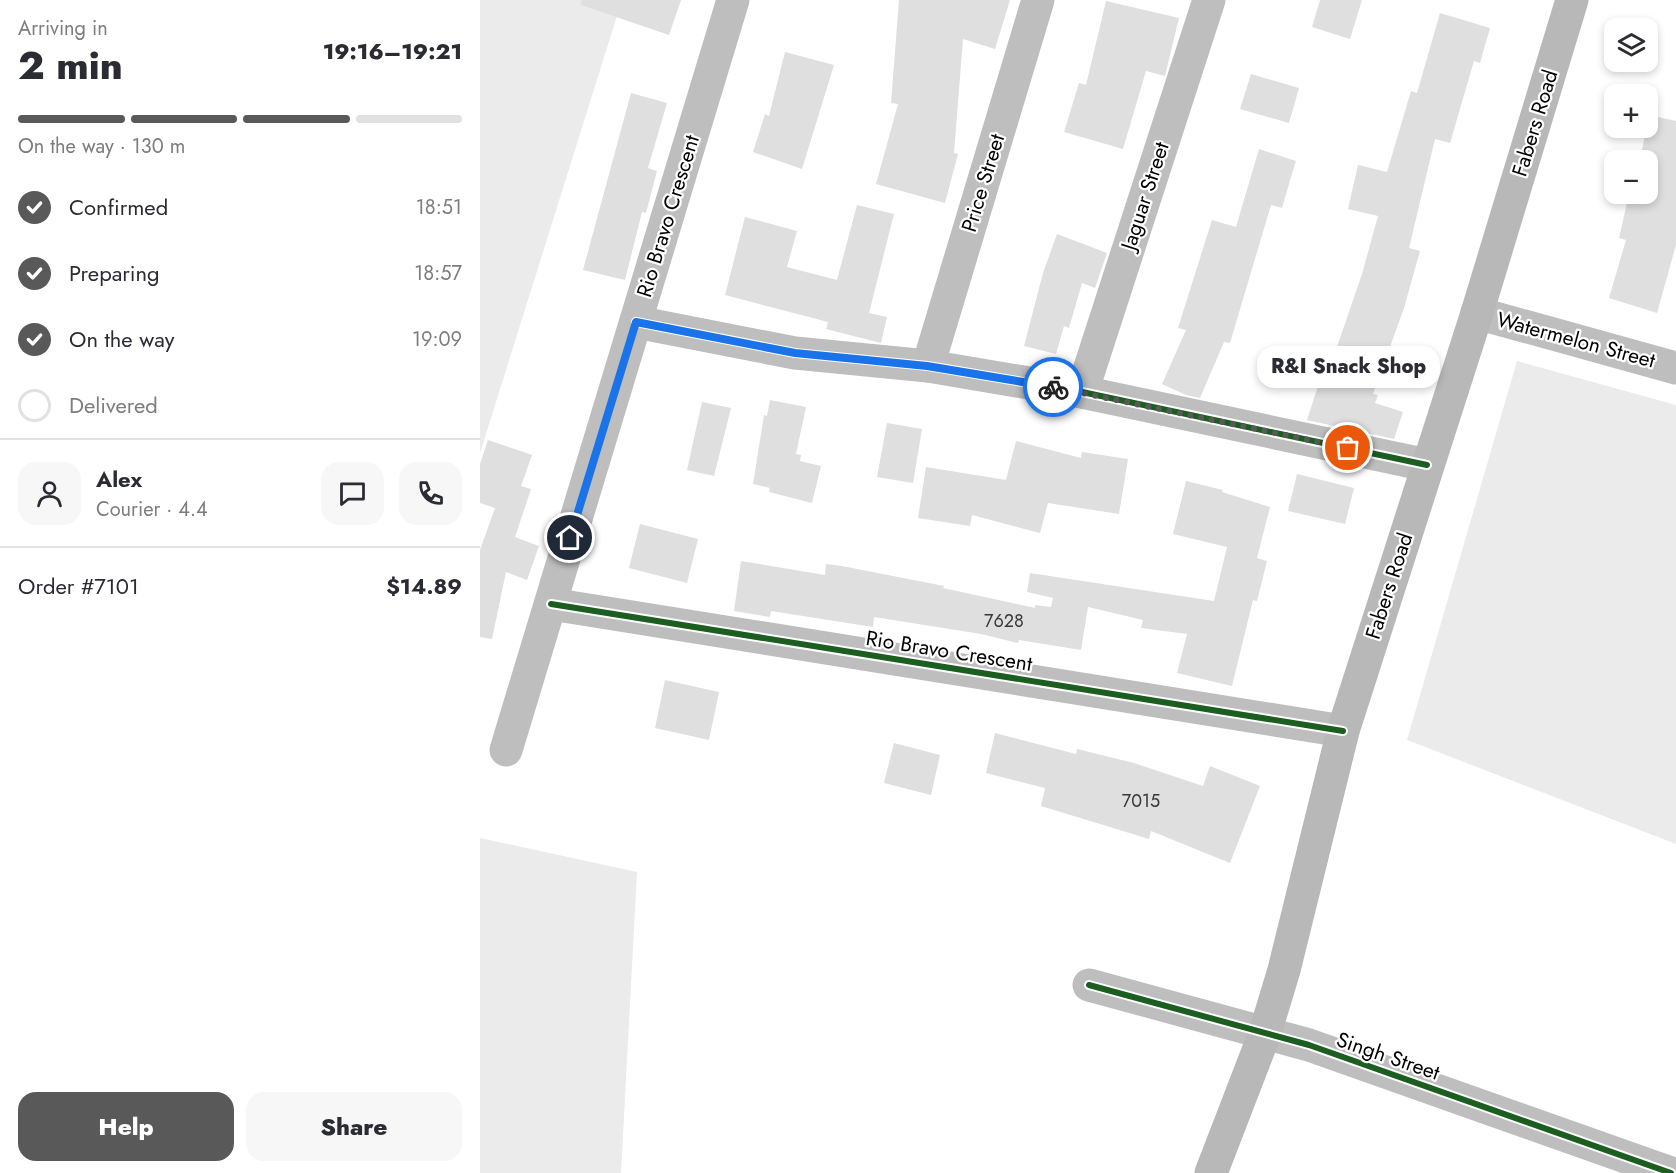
<!DOCTYPE html>
<meta charset="utf-8">
<style>
body{margin:0;font-family:Jost,sans-serif;background:#f7f7f7;color:#2b2b33;height:100vh;display:flex;flex-direction:column;font-size:22px;white-space:nowrap}
*{box-sizing:border-box;margin:0}
p{font-size:20px;color:#7c7c81}
.icon{flex:none;width:33px;height:33px;fill:none;stroke:currentColor;stroke-width:2;stroke-linecap:round;stroke-linejoin:round}
.map{position:relative;flex:1;overflow:hidden}
.panel{display:flex;flex-direction:column;background:#fff;width:480px}
.panel>*{flex:none}
.fabs{position:absolute;left:1124px;top:18px;display:grid;gap:12px}
.fabs a{display:grid;place-items:center;width:54px;height:54px;border-radius:12px;background:#fff;box-shadow:0 3px 9px #0003;font-size:30px}
.pin{position:absolute;display:grid;place-items:center;width:51px;height:51px;color:#fff;margin:-26px;border:3px solid #fff;border-radius:50%;box-shadow:0 2px 6px #0007}
.courier{position:absolute;display:grid;place-items:center;width:60px;height:60px;margin:-30px;border:4px solid #1a73e8;border-radius:50%;background:#fff;color:#222;box-shadow:0 2px 8px #0007}
.bubble{position:absolute;height:42px;border-radius:18px;background:#fff;box-shadow:0 3px 9px #0003;font-size:20px;font-weight:800;line-height:42px;text-align:center}
.overview em{font-style:normal;font-weight:800}
.overview div{display:flex;flex-direction:column-reverse}
.overview{display:flex;align-items:center;justify-content:space-between;height:102px;padding:0 18px}
h1{font-size:39px;font-weight:800;line-height:45px}
.bar{display:grid;grid-template-columns:repeat(4,1fr);gap:9px 6px;align-content:center;height:72px;padding:0 18px}
.bar i{height:8px;border-radius:4px;background:#e1e1e2}
.bar .selected{background:#595959}
.bar p{grid-column:span 4}
.line{display:flex;align-items:center;gap:15px;padding:0 18px;border-top:2px solid #e1e1e2}
.line div{flex:1}
.round{display:grid;place-items:center;flex:none;width:63px;height:63px;border-radius:18px;background:#f7f7f7}
ol{padding:0 18px;list-style:none}
li{display:flex;align-items:center;gap:18px;height:66px}
li p{margin-inline-start:auto}
li .icon{padding:6px;border-radius:50%;background:#595959;color:#fff;stroke-width:4}
li:last-child{color:#7c7c81}
li i{width:33px;height:33px;border:3px solid #e1e1e2;border-radius:50%}
.cta{display:flex;gap:12px;margin-top:auto;padding:12px 18px}
.cta a{flex:1;height:69px;border-radius:18px;background:#595959;color:#fff;font-size:24px;font-weight:800;line-height:69px;text-align:center}
.cta a+a{background:#f7f7f7;color:#2b2b33}
main{display:flex;flex:1;min-height:0}
.map>svg:first-child{display:block}
.green{fill:#ebebeb}
.building{fill:#dfdfdf}
.lines{fill:none;stroke-linecap:round;stroke-linejoin:round}
.minor{stroke:#bebebe;stroke-width:33}
.secondary{stroke:#b8b8b8;stroke-width:33}
.cycleway-casing{stroke:#fff;stroke-width:10}
.cycleway{stroke:#1b5e20;stroke-width:6}
.done{stroke:#595959;stroke-width:6;stroke-dasharray:0 10.8}
.route{stroke:#1a73e8;stroke-width:8}
.labels{text-anchor:middle;stroke-width:4.5;stroke-linejoin:round;paint-order:stroke}
.number-label{font-size:18px;fill:#383838}
.street-label{font-size:21px;fill:#000;stroke:#fff}
</style>
<main>
<section class="panel">
<div class="overview"><div><h1>2 min</h1><p>Arriving in</p></div><em>19:16–19:21</em></div>
<div class="bar"><i class="selected"></i><i class="selected"></i><i class="selected"></i><i></i><p>On the way · 130 m</p></div>
<ol>
<li><svg class="icon" aria-label="check" viewBox="0 0 24 24"><path d="M5 12l5 5 9-10"/></svg>Confirmed<p>18:51</p></li>
<li><svg class="icon" aria-label="check" viewBox="0 0 24 24"><path d="M5 12l5 5 9-10"/></svg>Preparing<p>18:57</p></li>
<li><svg class="icon" aria-label="check" viewBox="0 0 24 24"><path d="M5 12l5 5 9-10"/></svg>On the way<p>19:09</p></li>
<li><i></i>Delivered</li>
</ol>
<div class="line" style="height:108px"><a class="round"><svg class="icon" aria-label="person" viewBox="0 0 24 24"><circle cx="12" cy="8" r="4"/><path d="M4 21q1-7 8-7t8 7"/></svg></a><div><b>Alex</b><p>Courier · 4.4</p></div><a class="round"><svg class="icon" aria-label="chat" viewBox="0 0 24 24"><path d="M4 5h16v11H9l-5 4z"/></svg></a><a class="round"><svg class="icon" aria-label="phone" viewBox="0 0 24 24"><path d="M5 4h4l2 5-3 2q2 4 5 5l2-3 5 2v4C11 20 4 13 5 4z"/></svg></a></div>
<div class="line" style="height:78px"><div>Order #7101</div><b>$14.89</b></div>
<div class="cta"><a>Help</a><a>Share</a></div>
</section>
<div class="map">
<svg width="1196" height="1173" viewBox="0 0 1196 1173">
<rect width="100%" height="100%" fill="#fff"/>
<g class="green">
<path d="M0,0h142l-142,453z"/>
<path d="M1037,361l159,44v439l-269,-104z"/>
<path d="M0,838l157,34 -16,301h-141z"/>
</g>
<g class="building">
<path d="M102,0h99l-12,35 -88,-30z"/>
<path d="M419,0h111l-15,49 -32,-10 -9,114 4,1 -13,49 -69,-19 22,-80 -7,-1z"/>
<path d="M840,0h42l-12,39 -38,-12z"/>
<path d="M626,1l73,17 -14,58 -19,-5 -23,78 -59,-17 15,-49 7,2z"/>
<path d="M960,13l50,15 -10,35 -6,-2 -24,82 -15,-4 -26,109 11,3 -16,57 -31,86 5,1 -3,8 28,9 -9,27 -87,-19 14,-43 5,2 36,-105 16,-58 -30,-7 10,-44 29,7 24,-81 6,2z"/>
<path d="M305,52l49,13 -32,104 -49,-17 12,-38 4,2z"/>
<path d="M771,74l48,14 -10,35 -49,-14z"/>
<path d="M151,93l36,10 -19,65 9,3 -11,42 -4,-1 -17,68 -42,-10z"/>
<path d="M1169,115l27,6v124l-19,68 -48,-15 17,-58 -7,-2 10,-44h18v-34h-7z"/>
<path d="M779,149l37,12 -5,16 -9,31 -11,-3 -41,138 -6,-1 -24,56 -14,-3 -24,-11 24,-54 -8,-2 11,-35 23,-73 24,7z"/>
<path d="M377,205l37,9 -25,99 18,4 -6,26 -55,-14 2,-7 -103,-27 20,-78 52,14 -10,36 50,13z"/>
<path d="M577,234l50,19 -12,35 -13,-5 -13,45 -5,-2 -8,28 -32,-8 19,-73z"/>
<path d="M290,400l36,7 -10,47 5,1 -1,6 21,5 -9,37 -43,-11 1,-4 -17,-4 11,-69 3,1z"/>
<path d="M222,402l29,6 -17,68 -27,-6z"/>
<path d="M407,423l35,6 -9,54 -36,-6z"/>
<path d="M8,440l44,15 -11,31 10,3 -16,48 24,9 -12,34 -21,-8 -14,67 -12,-2v-87l15,-42 -15,-5v-39z"/>
<path d="M536,441l65,17 1,-6 46,7 -9,55 -71,-11 -8,30 -68,-18 -2,11 -52,-8 8,-51 80,13z"/>
<path d="M817,474l57,14 -9,36 -57,-13z"/>
<path d="M706,481l37,9 -1,2 48,15 -13,51 10,3 -10,40 -4,-1 -21,86 -55,-13 10,-39 -46,-6 2,-8 -55,-13 -7,43 -62,-10 -1,3 -37,-9 -107,-17 -1,10 -102,-16 -1,6 -36,-6 7,-50 84,14 1,-11 16,2 102,20 -1,2 92,20v-3l16,2 2,-9 -26,-6 3,-19 184,28 13,-54 -54,-13z"/>
<path d="M160,524l58,15 -11,44 -58,-15z"/>
<path d="M185,680l54,12 -10,48 -54,-12z"/>
<path d="M515,733l81,21 1,-5 57,14 69,23 7,-20 50,20 -30,77 -79,-32 -2,8 -108,-33 4,-18 -59,-15z"/>
<path d="M414,743l46,12 -9,40 -47,-12z"/>
</g>
<g class="lines">
<g class="minor">
<path d="M997,313l199,55"/>
<path d="M156,322l159,31 133,13 154,26 345,73"/>
<path d="M448,366l110,-366"/>
<path d="M602,392l127,-392"/>
<path d="M71,604l792,127"/>
<path d="M26,750l227,-750"/>
<path d="M609,985l220,60 362,128"/>
</g>
<path class="secondary" d="M731,1173l54,-140 19,-63 59,-239 134,-418 95,-313"/>
<defs>
<g id="cycleway">
<path d="M156,322l159,31 133,13 154,26 345,73"/>
<path d="M71,604l792,127"/>
<path d="M609,985l220,60 362,128"/>
</g>
</defs>
<use href="#cycleway" class="cycleway-casing"/>
<use href="#cycleway" class="cycleway"/>
</g>
<g class="lines">
<path class="done" d="M573,387l295,61"/>
<path class="route" d="M90,538l66,-216 159,31 132,13 126,21"/>
</g>
<g class="labels">
<g class="number-label">
<text x="524" y="627">7628</text>
<text x="661" y="807">7015</text>
</g>
<g class="street-label">
<text transform="translate(1055 123) rotate(-73)" y="7">Fabers Road</text>
<text transform="translate(503 183) rotate(-73)" y="7">Price Street</text>
<text transform="translate(665 196) rotate(-72)" y="7">Jaguar Street</text>
<text transform="translate(188 216) rotate(-73)" y="7">Rio Bravo Crescent</text>
<text transform="translate(1096 340) rotate(15)" y="7">Watermelon Street</text>
<text transform="translate(909 586) rotate(-72)" y="7">Fabers Road</text>
<text transform="translate(469 651) rotate(9)" y="7">Rio Bravo Crescent</text>
<text transform="translate(908 1056) rotate(19)" y="7">Singh Street</text>
</g>
</g>
</svg>
<div class="fabs">
<a><svg class="icon" aria-label="layers" viewBox="0 0 24 24"><path d="M12 4l9 5-9 5-9-5zM3 14l9 5 9-5"/></svg></a>
<a>+</a>
<a>−</a>
</div>
<div class="pin" style="left:868px;top:448px;background:#ea580c"><svg class="icon" aria-label="bag" viewBox="0 0 24 24"><path d="M5 8h14l-1 12H6zM9 8a3 3 0 0 1 6 0"/></svg></div>
<div class="pin" style="left:90px;top:538px;background:#1f2937"><svg class="icon" aria-label="home" viewBox="0 0 24 24"><path d="M3 11l9-7 9 7M6 9v11h12V9"/></svg></div>
<div class="courier" style="left:573px;top:387px"><svg class="icon" aria-label="bike" viewBox="0 0 24 24"><circle cx="6" cy="16" r="4"/><circle cx="18" cy="16" r="4"/><path d="M6 16l4-8h5l3 8M10 8l3 8H6M13 5h3"/></svg></div>
<div class="bubble" style="left:777px;top:346px;width:183px">R&amp;I Snack Shop</div>
</div>
</main>
